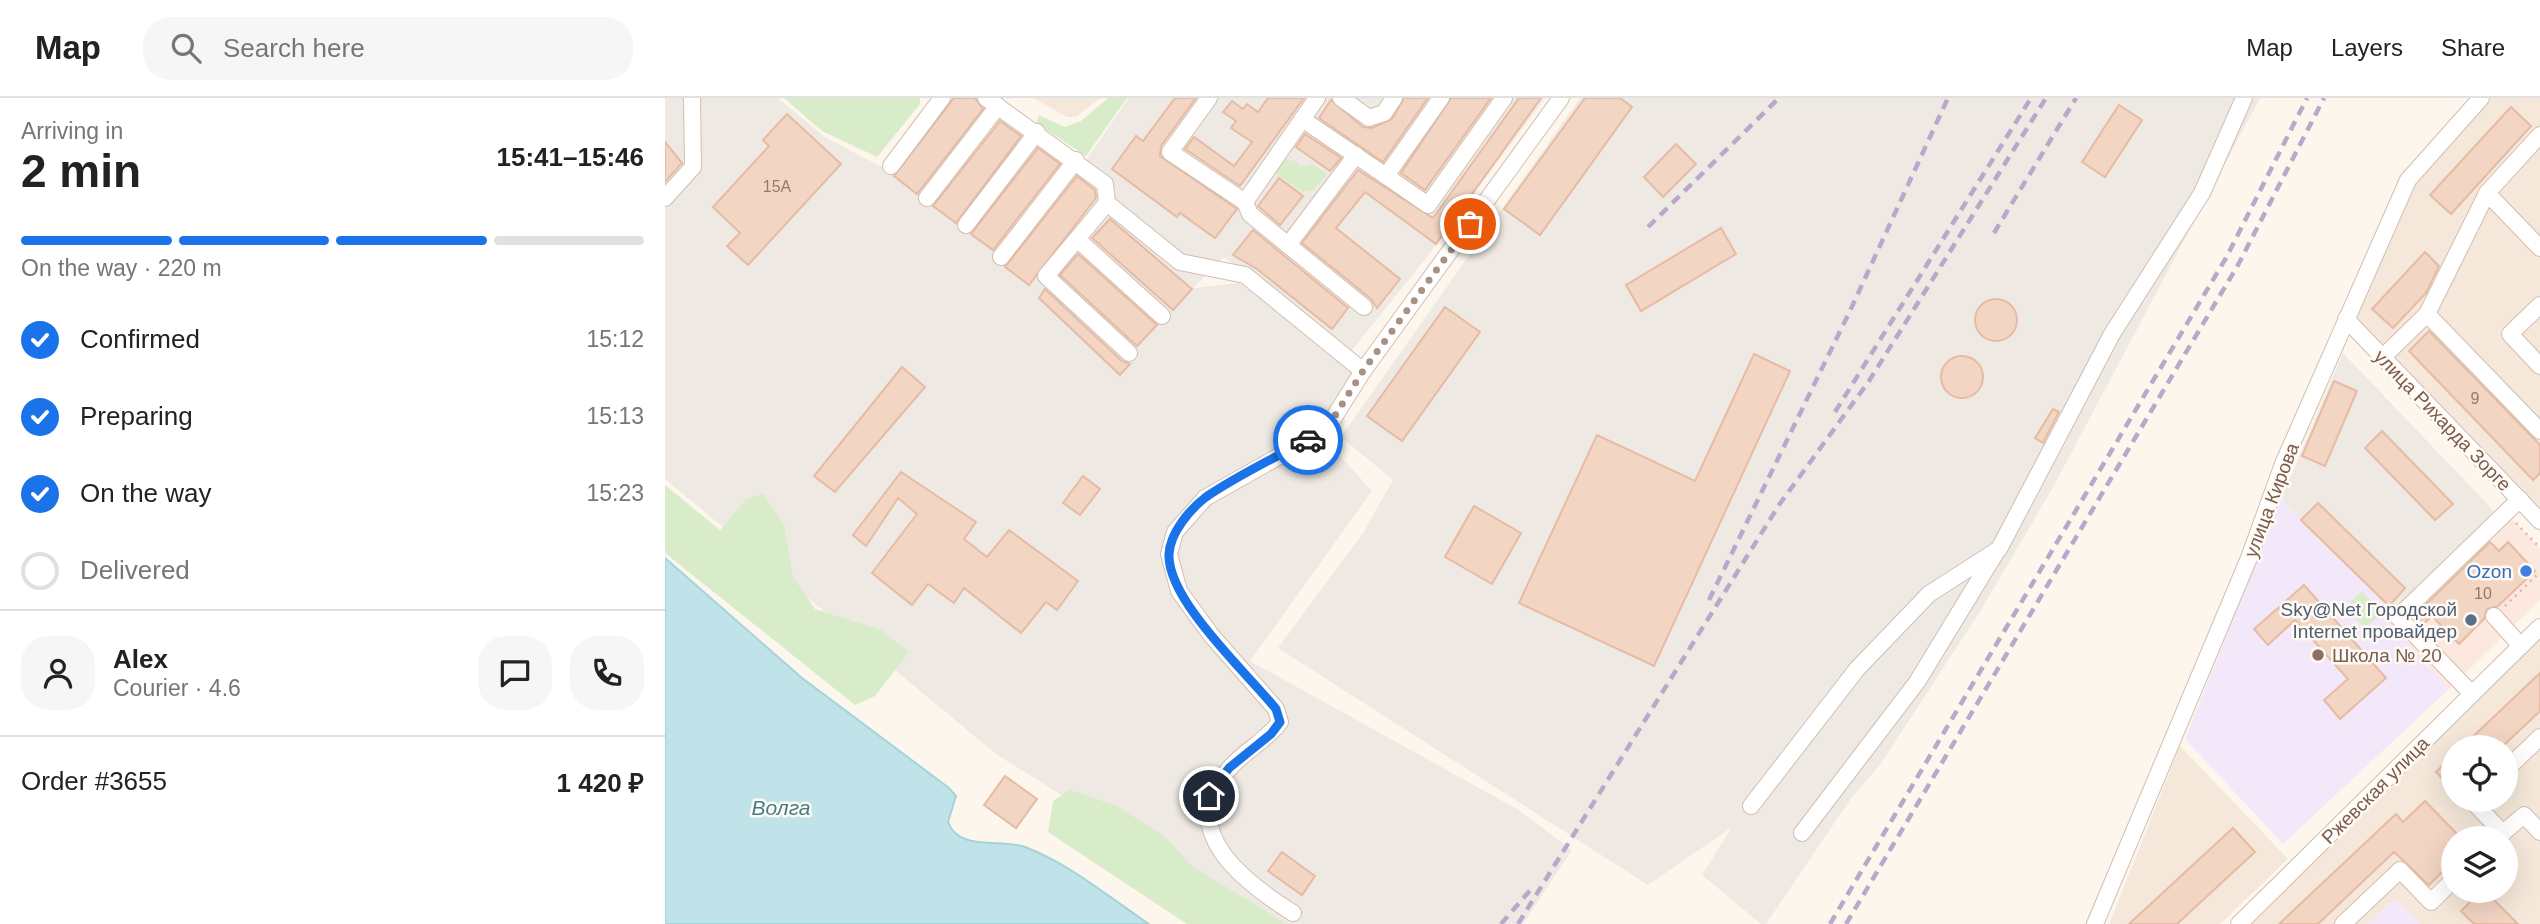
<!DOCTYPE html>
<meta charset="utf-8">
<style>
body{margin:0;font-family:Helvetica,sans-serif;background:#f6f6f6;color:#222;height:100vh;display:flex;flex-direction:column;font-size:26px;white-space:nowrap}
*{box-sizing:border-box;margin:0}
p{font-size:23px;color:#767676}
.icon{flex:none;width:38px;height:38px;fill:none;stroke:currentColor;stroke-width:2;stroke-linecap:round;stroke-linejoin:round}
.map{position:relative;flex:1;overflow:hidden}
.drawer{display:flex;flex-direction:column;background:#fff;width:665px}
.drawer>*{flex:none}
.controls{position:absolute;left:1776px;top:637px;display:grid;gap:14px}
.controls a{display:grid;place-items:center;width:77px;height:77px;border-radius:50%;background:#fff;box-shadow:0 7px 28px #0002;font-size:35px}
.pin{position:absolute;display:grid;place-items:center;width:60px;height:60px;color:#fff;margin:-30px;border:4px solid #fff;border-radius:50%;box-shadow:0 2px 7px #0007}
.courier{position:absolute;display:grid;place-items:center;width:70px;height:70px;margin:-35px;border:5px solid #1a73e8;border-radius:50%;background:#fff;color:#222;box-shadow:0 2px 9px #0007}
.overview em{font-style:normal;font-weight:700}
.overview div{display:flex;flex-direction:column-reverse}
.overview{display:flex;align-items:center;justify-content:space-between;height:119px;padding:0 21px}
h1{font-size:46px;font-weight:700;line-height:52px}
.bar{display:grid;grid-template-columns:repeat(4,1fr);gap:10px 7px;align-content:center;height:84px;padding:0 21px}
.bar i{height:9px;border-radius:5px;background:#e0e0e0}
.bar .active{background:#1a73e8}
.bar p{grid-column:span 4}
.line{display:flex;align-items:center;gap:18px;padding:0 21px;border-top:2px solid #e0e0e0}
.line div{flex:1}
.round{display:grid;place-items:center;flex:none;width:74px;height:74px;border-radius:28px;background:#f6f6f6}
ol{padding:0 21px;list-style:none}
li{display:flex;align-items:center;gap:21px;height:77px}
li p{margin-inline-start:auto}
li .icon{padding:7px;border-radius:50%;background:#1a73e8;color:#fff;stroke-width:4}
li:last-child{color:#767676}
li i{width:38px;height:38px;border:4px solid #e0e0e0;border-radius:50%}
header{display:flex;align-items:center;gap:42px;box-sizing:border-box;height:98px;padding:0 35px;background:#fff;border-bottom:2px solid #e0e0e0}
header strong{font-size:33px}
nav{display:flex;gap:38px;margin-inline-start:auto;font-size:24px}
.search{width:490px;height:63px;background:#f6f6f6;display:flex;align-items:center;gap:18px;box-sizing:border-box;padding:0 24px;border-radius:28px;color:#767676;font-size:26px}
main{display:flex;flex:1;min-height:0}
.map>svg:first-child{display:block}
.residential{fill:#f5e8da;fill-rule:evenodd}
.commercial{fill:#fde8e0}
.industrial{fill:#efe9e4}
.education{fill:#f3e8fa}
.green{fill:#d8ecc9}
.water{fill:#bfe3e8;stroke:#a5d3da;stroke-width:2}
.building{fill:#f3d5c3;stroke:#e6bba3;stroke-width:2}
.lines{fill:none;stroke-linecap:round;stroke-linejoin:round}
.minor-casing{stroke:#d1beb0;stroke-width:18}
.path{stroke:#d9b8a5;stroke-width:2.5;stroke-dasharray:2 5;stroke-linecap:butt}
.minor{stroke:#fff;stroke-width:16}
.rail{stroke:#b9a8c9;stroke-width:4.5;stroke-dasharray:10 7;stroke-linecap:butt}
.done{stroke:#a89285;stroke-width:7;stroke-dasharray:0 12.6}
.route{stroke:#1a73e8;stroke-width:9}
.shop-dot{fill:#3f7fe0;stroke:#fffaf3;stroke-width:2.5}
.service-dot{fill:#5c6f8a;stroke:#fffaf3;stroke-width:2.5}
.education-dot{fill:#8d6e63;stroke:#fffaf3;stroke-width:2.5}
.labels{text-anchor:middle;stroke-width:5;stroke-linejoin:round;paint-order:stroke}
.number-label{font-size:16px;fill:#987a6a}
.street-label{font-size:19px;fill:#7a5c4d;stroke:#fffaf3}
.shop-label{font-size:19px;fill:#366cbe;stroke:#fffaf3;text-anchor:end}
.service-label{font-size:19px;fill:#4e5e75;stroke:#fffaf3;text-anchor:end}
.education-label{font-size:19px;fill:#785e54;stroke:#fffaf3;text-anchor:start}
.water-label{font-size:21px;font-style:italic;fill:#437c86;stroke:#fffaf3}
</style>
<header>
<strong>Map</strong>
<div class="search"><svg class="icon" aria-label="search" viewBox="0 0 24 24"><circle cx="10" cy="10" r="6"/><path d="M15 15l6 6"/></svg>Search here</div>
<nav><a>Map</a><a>Layers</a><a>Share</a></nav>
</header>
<main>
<section class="drawer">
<div class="overview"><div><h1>2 min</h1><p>Arriving in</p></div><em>15:41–15:46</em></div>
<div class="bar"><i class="active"></i><i class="active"></i><i class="active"></i><i></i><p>On the way · 220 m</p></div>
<ol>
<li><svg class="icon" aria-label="check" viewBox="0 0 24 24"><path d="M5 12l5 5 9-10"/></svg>Confirmed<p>15:12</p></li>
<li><svg class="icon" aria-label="check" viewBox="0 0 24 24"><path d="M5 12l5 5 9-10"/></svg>Preparing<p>15:13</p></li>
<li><svg class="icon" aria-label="check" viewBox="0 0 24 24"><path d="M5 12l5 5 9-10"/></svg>On the way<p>15:23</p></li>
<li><i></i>Delivered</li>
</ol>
<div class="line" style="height:126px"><a class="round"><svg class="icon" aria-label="person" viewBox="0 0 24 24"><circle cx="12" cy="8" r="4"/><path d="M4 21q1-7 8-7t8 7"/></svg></a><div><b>Alex</b><p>Courier · 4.6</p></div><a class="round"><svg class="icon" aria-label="chat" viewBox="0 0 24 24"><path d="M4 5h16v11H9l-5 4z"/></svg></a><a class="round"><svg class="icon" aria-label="phone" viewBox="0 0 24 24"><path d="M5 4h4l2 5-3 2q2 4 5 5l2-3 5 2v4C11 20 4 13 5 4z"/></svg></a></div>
<div class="line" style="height:91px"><div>Order #3655</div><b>1 420 ₽</b></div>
</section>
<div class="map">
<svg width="1875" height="826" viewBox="0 0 1875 826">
<rect width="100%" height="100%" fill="#fdf6ec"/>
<g class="residential">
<path d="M368,0h68l-25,19h-9z"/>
<path d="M1823,0h52v412l-185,-194 57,-134z"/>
<path d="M1875,536v290h-292zM1788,649h53v53h-53zM1788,740h53v53h-53z"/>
<path d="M1515,648l108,113 -68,65h-111z"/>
</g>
<path class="commercial" d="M1835,409l40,41v52l-91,89 -63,-68z"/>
<g class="industrial">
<path d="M0,0h113l48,40 58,30 49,-70h63l90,62 43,-62h416l-115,155 -81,101 -125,-97 -31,31 46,-5 50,35 30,29 34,27 -22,30 15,17 -15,25 41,45 -122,170 267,148 55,41 -49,74h-257l-270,-170 -331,-275z"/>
<path d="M915,0h680l-208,391 -71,121 -101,155 -30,35 -84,124h-5l-59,-49 30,-48 -84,58 -370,-237 85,-115 30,-53 -52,-43z"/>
<path d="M1678,255l152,159 -101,100 -113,-113z"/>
</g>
<g class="education">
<path d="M1616,401l113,113 -8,9 63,68 -166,155 -98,-105z"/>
<path d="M1730,800l26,26h-53z"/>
</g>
<g class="green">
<path d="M119,0h136v6l-43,53 -55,-26z"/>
<path d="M443,0h19l-41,58 -50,-33 3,-8 26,12 16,-6z"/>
<path d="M619,61l11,2 6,6 11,-3 15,10 -14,16 -10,2 -28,-19z"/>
<path d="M0,387l55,45 26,-31 17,-5 21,31 9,52 22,32 66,21 28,22 -34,44 -20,9 -190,-152z"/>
<path d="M1697,493l20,22 -17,15 -20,-21z"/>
<path d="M405,692l47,16 47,30 28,30 94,58h-99l-139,-92 5,-31z"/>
</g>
<path class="water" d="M0,460l137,120 147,110 7,8 -8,26c11,30 53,16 77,25 45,17 85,51 124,77h-484z"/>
<g class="building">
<path d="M289,0h21l8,11 -66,85 -23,-18z"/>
<path d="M510,0h21l-35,48 -1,10 77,53 -22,29 -35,-25 -3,4 -65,-48 24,-33 7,5z"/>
<path d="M603,0h36l-64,88 -55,-37 9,-12 40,29 18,-24 -21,-14 5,-7 -13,-9 9,-11 11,8 4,-5 11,8z"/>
<path d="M739,0h24l-45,64 -64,-44 12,-18 32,27 9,1 20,-9z"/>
<path d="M786,0h40l-66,92 -24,-17z"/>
<path d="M854,0h22l-105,146 -71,-52 -29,36 64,51 -23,29 -6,-9 -69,-56 56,-73 75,48z"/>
<path d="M920,0h35l12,9 -92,128 -36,-26z"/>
<path d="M1454,7l23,15 -37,57 -23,-15z"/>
<path d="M1846,9l20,19 -80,88 -21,-19z"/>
<path d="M122,16l54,50 -93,101 -21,-19 13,-13 -27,-26 56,-61 -6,-6z"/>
<path d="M335,23l21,15 -65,87 -23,-17z"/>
<path d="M640,36l36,24 -11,13 -34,-24z"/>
<path d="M0,44l17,21 -17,19z"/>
<path d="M1011,46l20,20 -33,33 -19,-20z"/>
<path d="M373,50l22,16 -67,86 -22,-16z"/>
<path d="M412,78l18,14 1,8 -67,87 -24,-18z"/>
<path d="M614,80l24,18 -23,29 -22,-19z"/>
<path d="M445,121l82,70 -19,21 -81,-72z"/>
<path d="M1056,130l15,26 -95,57 -15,-26z"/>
<path d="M588,132l95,78 -16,21 -75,-60 -24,-14z"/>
<path d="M1760,154l14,14 -13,27 -33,35 -21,-19z"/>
<path d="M413,156l79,71 -20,21 -77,-71z"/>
<path d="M380,191l77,72 8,3 -10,11 -81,-77z"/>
<circle cx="1331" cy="222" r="21"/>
<path d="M780,209l35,25 -78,109 -35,-25z"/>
<path d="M1764,233l111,114v28l-7,7 -124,-129z"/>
<path d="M1089,256l36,17 -136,295 -135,-63 78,-168 98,46z"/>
<circle cx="1297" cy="279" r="21"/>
<path d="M237,269l23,20 -90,105 -21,-16z"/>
<path d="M1669,283l23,10 -32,75 -23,-10z"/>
<path d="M1388,311l6,3 -16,31 -8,-5z"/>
<path d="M1717,333l71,73 -18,16 -70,-72z"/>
<path d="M236,374l75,50 -12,17 23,18 22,-27 69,51 -21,29 -11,-8 -25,31 -57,-45 -10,15 -26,-19 -16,21 -40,-32 45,-59 -19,-16 -32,48 -13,-11z"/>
<path d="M418,378l17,13 -20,26 -17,-12z"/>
<path d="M1653,405l87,85 -16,18 -88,-86z"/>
<path d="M809,408l47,27 -29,51 -47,-27z"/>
<path d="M1825,444l9,9 9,-9 27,29 -37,35 -11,3 -3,10 -25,25 -27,-28 -11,10 -8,-9z"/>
<path d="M1639,487l82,93 -46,41 -16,-19 24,-21 -53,-59 -27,25 -14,-16z"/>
<path d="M1875,575v38l-38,36h-40z"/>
<path d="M1788,657v35l-17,-18z"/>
<path d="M340,678l32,23 -21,29 -32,-23z"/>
<path d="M1760,703l36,37h-8v23l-24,24 -35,-33 -76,72h-39l117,-110 7,8z"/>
<path d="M1568,730l22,24 -78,72h-48z"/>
<path d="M617,754l33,24 -13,19 -34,-24z"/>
<path d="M1816,793h4l33,33h-44l-13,-13z"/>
</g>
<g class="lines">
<defs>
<g id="minor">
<path d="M321,0l119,86 2,19 73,59 65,13 118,96"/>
<path d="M544,0l-39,54 75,50 72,-104"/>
<path d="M676,0l28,20 15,-5 10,-15"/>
<path d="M776,0l-55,78 42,29 76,-107"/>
<path d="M637,21l84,57"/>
<path d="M226,68l51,-68"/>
<path d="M1822,95l53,55"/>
<path d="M0,100l28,-31 -1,-69"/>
<path d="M262,100l71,-92"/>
<path d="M580,104l5,12 114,93"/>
<path d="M442,105l-61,73 83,77"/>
<path d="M301,127l71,-93"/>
<path d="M412,141l85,77"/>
<path d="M623,147l68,-90"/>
<path d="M336,159l75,-97"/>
<path d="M1875,207l-30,29 30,32"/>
<path d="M1762,216l60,-121 53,-58"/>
<path d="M1681,221l194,202"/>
<path d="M1718,259l44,-43 113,117"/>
<path d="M1829,518l27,30"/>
<path d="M1807,596l-74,-77 122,-118"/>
<path d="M1841,672l34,-33"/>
<path d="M1810,702l-2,2 30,31 -6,5"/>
<path d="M1086,708l106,-137 72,-75 70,-45 113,-215 90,-141 42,-95"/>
<path d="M1137,735l115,-151 78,-128"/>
<path d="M1838,735l21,-18 16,17"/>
<path d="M628,815c-49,-31 -119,-83 -64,-144 15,-18 37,-28 51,-47l-4,-13 -65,-74 -32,-44 -10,-37 6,-22 30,-34 110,-62 16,-14 32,-51 198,-273"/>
<path d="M1430,826l154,-366 34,-94 125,-284 73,-82"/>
<path d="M1574,826l301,-297"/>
<path d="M1678,826l57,-54 31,32 22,-22"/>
</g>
</defs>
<use href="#minor" class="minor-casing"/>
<g class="path">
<path d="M1851,425l24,25"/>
<path d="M1840,508l35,-34"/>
</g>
<use href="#minor" class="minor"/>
<g class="rail">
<path d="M983,129l131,-129"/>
<path d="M1329,135l82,-135"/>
<path d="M1170,314l196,-314"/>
<path d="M1044,502l140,-287 99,-215"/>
<path d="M836,826l32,-37"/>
<path d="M853,826l261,-419 90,-124 177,-283"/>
<path d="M1165,826l396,-666 81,-160"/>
<path d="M1181,826l392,-659 86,-167"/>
</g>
</g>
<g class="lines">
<path class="done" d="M643,342l23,-18 32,-51 107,-147"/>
<path class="route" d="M544,698l20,-28 42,-34 9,-12 -4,-13c-29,-36 -109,-109 -107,-155 1,-21 21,-45 37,-57 32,-22 68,-39 102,-57"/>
</g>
<circle class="shop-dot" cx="1861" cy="473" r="7"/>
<circle class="service-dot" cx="1806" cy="522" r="7"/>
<circle class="education-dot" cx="1653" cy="557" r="7"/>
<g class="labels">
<g class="number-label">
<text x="112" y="94">15А</text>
<text x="1810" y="306">9</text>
<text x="1818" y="501">10</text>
</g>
<g class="street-label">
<text transform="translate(1778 322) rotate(46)" y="7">улица Рихарда Зорге</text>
<text transform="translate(1606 402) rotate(-69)" y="7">улица Кирова</text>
<text transform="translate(1710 692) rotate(-45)" y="7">Ржевская улица</text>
</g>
<g class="shop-label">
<text x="1847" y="480">Ozon</text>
</g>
<g class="service-label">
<text x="1792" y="518">Sky@Net Городской<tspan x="1792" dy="22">Internet провайдер</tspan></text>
</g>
<g class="education-label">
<text x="1667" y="564">Школа № 20</text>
</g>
<g class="water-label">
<text x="116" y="717">Волга</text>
</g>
</g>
</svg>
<div class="controls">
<a><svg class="icon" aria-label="locate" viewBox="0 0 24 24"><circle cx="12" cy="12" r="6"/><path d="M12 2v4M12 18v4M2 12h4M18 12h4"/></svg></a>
<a><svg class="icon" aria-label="layers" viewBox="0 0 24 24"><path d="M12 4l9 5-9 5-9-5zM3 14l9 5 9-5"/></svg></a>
</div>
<div class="pin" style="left:805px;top:126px;background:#ea580c"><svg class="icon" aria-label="bag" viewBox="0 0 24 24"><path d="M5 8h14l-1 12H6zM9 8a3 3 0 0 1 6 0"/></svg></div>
<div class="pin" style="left:544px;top:698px;background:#1f2937"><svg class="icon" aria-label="home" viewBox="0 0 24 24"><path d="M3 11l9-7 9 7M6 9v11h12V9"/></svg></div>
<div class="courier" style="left:643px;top:342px"><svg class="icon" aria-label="car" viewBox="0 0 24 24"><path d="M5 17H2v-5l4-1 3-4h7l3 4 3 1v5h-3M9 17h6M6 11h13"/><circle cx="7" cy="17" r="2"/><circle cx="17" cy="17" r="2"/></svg></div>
</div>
</main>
